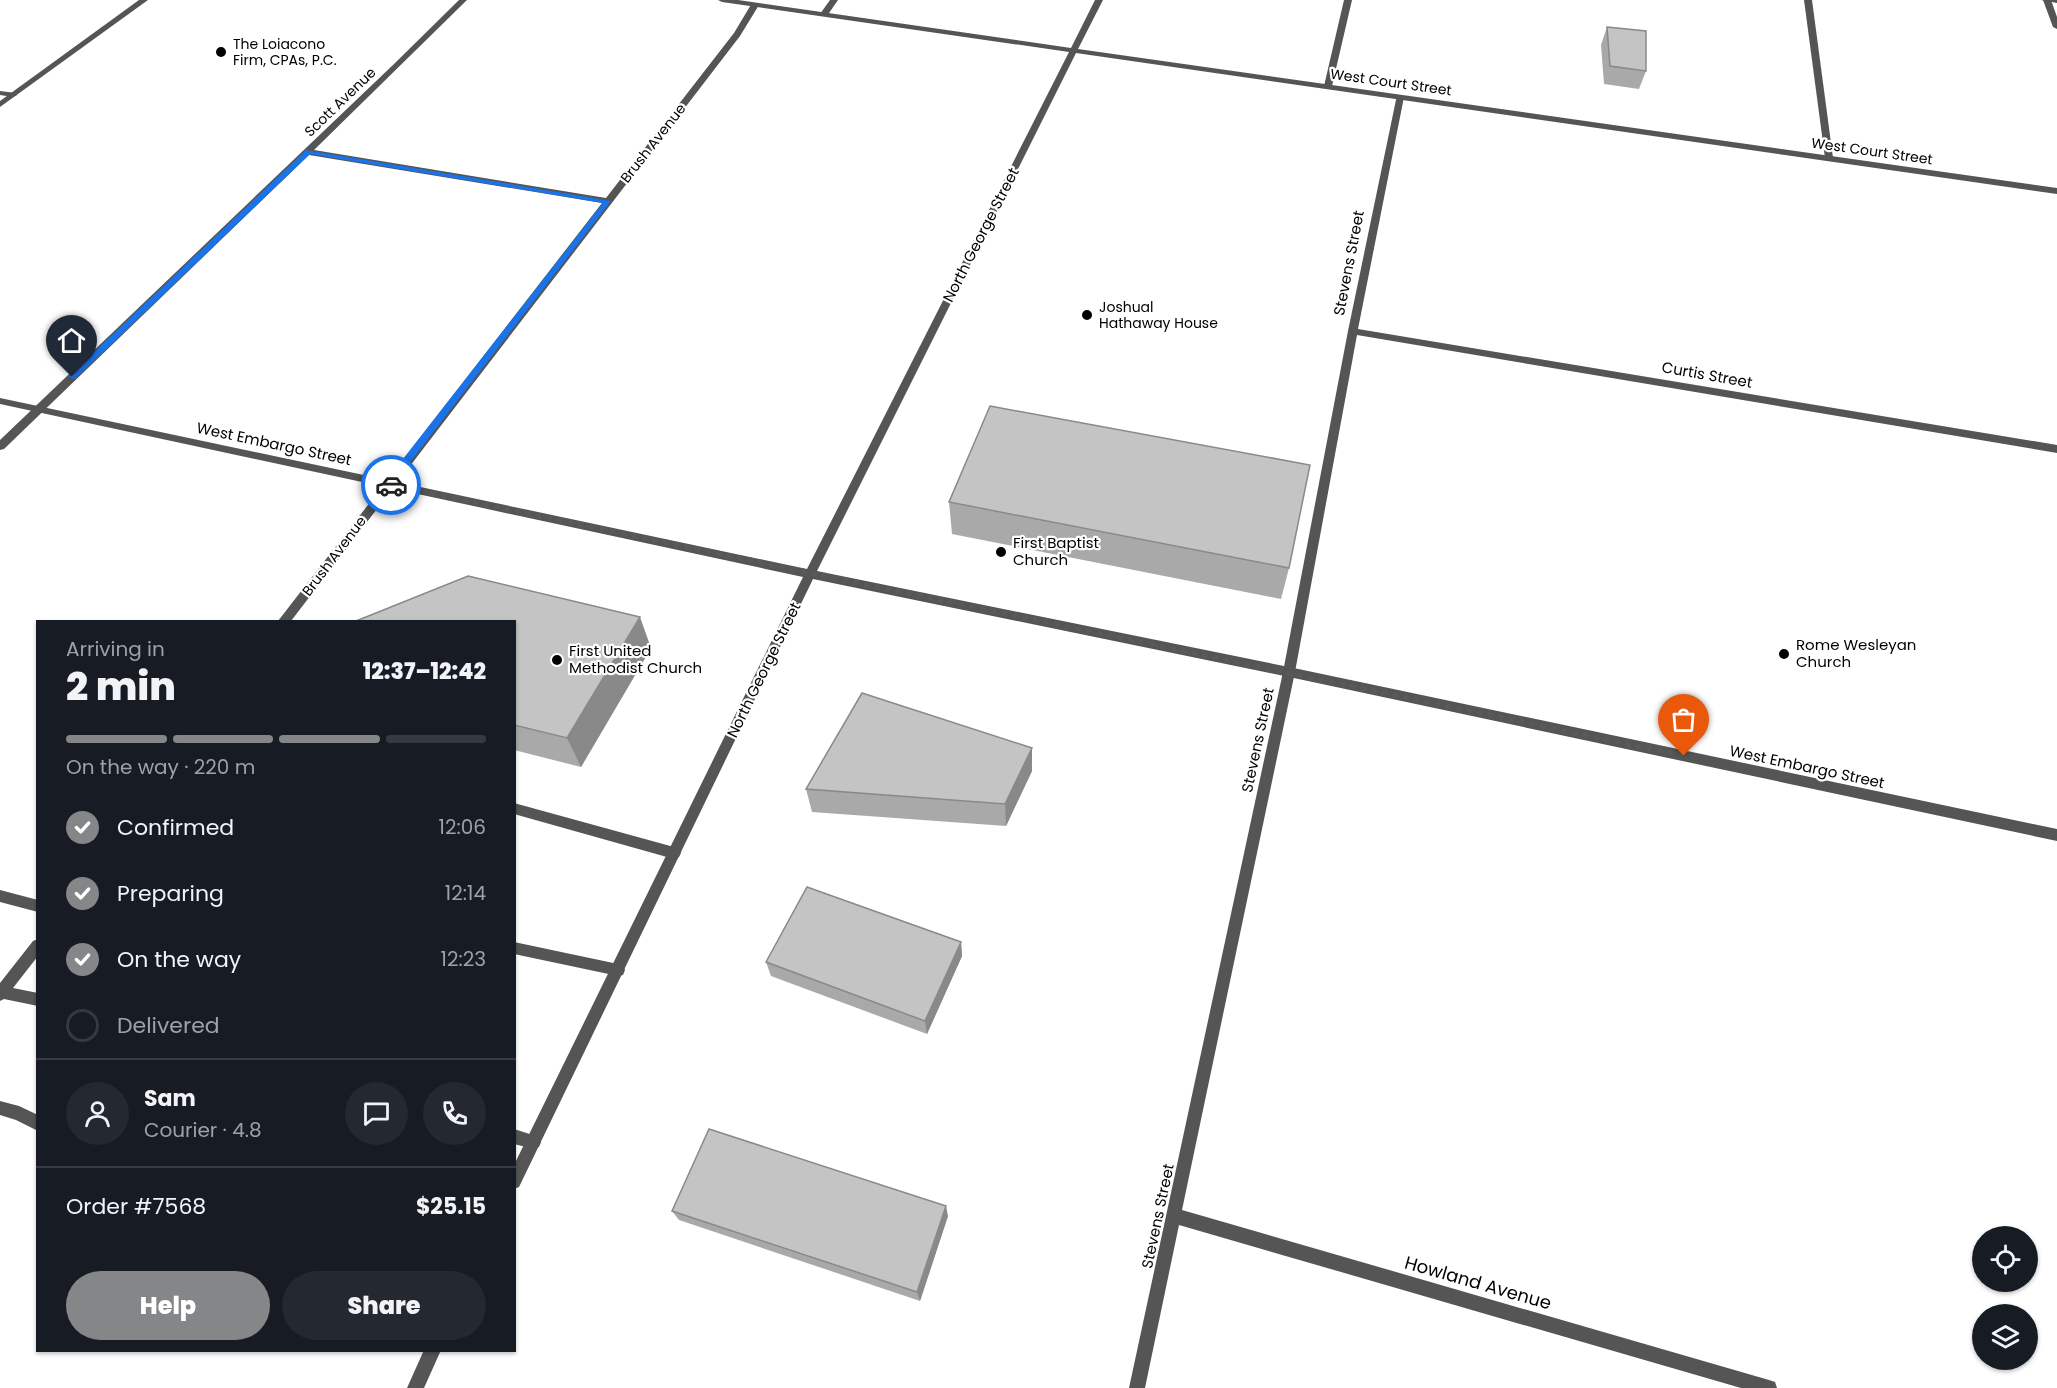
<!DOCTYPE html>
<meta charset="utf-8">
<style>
body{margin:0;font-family:Poppins,sans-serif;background:#242831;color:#f1f3f6;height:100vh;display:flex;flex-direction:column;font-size:22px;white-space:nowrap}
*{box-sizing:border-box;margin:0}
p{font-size:20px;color:#9ea1a6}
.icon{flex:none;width:33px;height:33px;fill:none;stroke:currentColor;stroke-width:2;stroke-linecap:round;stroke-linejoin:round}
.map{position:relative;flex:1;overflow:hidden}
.sheet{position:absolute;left:36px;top:620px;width:480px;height:732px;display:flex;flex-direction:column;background:#171b24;border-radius:0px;box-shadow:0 2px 4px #0004}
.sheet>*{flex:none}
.buttons{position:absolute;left:1972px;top:1226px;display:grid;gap:12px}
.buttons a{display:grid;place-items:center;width:66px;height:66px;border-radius:50%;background:#171b24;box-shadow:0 2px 4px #0004;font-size:30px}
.pin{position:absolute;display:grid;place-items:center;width:51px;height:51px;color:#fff;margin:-62px -26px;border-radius:50% 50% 50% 0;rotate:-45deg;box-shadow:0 0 6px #0007}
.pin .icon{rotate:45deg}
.courier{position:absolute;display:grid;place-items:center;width:60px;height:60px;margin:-30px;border:4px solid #1a73e8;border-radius:50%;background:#fff;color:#222;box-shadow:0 2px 8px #0007}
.overview em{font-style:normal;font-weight:800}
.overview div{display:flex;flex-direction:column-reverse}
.overview{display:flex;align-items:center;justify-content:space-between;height:102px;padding:0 30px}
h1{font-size:39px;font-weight:800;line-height:45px}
.bar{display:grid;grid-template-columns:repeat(4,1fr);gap:9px 6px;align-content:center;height:72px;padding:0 30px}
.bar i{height:8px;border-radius:4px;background:#363941}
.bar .active{background:#858687}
.bar p{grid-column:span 4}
.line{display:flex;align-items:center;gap:15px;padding:0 30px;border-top:2px solid #363941}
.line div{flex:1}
.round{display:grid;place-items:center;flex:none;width:63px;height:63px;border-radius:32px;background:#242831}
ol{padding:0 30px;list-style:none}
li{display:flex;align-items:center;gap:18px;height:66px}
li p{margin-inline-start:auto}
li .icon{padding:6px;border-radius:50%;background:#858687;color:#fff;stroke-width:4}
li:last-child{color:#9ea1a6}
li i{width:33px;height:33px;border:3px solid #363941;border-radius:50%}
.action{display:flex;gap:12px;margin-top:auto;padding:12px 30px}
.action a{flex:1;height:69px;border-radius:36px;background:#858687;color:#fff;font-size:24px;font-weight:800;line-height:69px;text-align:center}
.action a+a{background:#242831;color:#f1f3f6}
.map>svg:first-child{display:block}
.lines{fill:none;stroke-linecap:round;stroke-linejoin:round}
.service{fill:#555;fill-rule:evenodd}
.minor{fill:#555;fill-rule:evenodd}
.tertiary{fill:#555;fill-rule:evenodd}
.wall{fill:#a9a9a9}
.shaded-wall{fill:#898989}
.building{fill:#c4c4c4;stroke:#898989;stroke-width:1.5}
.route{fill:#1a73e8}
.done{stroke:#595959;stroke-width:6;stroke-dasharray:0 10.8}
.poi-dot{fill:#000;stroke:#fff;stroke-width:2}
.labels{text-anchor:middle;stroke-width:4.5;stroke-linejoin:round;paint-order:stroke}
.far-poi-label{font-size:14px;fill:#000;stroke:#fff;text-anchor:start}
.far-street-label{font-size:14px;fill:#000;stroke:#fff}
.street-label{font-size:15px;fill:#000;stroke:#fff}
.poi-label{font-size:15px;fill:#000;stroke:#fff;text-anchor:start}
.near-street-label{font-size:18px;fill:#000;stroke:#fff}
</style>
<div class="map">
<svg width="2057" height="1388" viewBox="0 0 2057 1388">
<rect width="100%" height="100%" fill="#fff"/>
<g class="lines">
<g class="service">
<path d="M459,0h8l-153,150 292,48 128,-165 18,-30 7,2 -19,31 -449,585h-13l324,-418 -293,-48 -305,294 -4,1v-10l394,-376z"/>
<path d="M830,0h8l-11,16h-6l-1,-2z"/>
<path d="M1344,0h8l-20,86 -4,2 -4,-2z"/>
<path d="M1804,0h8l21,158 -4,3 -4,-3z"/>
<path d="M1397,95l7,2 -46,232 699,116v8l-700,-118 -62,337 -113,538 587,170 6,2 2,6h-36l-562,-163 -34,163h-16l154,-716 65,-341z"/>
<path d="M514,803l160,44 5,2 2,4 -2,4 -5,2 -160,-45z"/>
<path d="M0,890l38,10v12l-38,-10z"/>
<path d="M38,939v17l-25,32 25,5v13l-34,-7 -4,2v-18l33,-42z"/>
<path d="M514,942l104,22 5,1 2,5 -2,5 -5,1 -104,-22z"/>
<path d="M0,1101l19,5 19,9v16l-22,-11 -16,-5z"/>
<path d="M514,1129l25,8 2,5 -2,5 -5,2 -20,-5z"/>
</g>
<g class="minor">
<path d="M2041,0h16v3z"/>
<path d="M0,91l16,2 1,2 -4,2 -13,-2z"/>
</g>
<g class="tertiary">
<path d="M139,0h9l-148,107v-6z"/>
<path d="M718,0h20l333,48 24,-48h8l-25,49 979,139v6l-981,-141 -259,518 472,96 768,162v12l-768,-164 -476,-98 -294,608 -5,2v-24l289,-588 -803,-173v-6l807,171 262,-517 -347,-50z"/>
<path d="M2043,0h8l6,17v12l-4,-2z"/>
<path d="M424,1350h17l-17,38h-17z"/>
</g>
</g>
<g class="wall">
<path d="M1607,27l39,44 -7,18 -35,-5 -3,-39z"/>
<path d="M949,502l340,66 -8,31 -329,-65z"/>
<path d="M514,621l137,27 -70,119 -67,-17z"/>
<path d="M1032,748v23l-26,55 -194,-14 -6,-23z"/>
<path d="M961,942l1,14 -35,78 -156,-58 -5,-14z"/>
<path d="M672,1211l276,5 -28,85 -241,-81z"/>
</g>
<g class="shaded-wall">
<path d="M640,617l11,31 -70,119 -14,-29z"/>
<path d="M1032,748v23l-26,55 -1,-22z"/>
<path d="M961,942l1,14 -35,78 -2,-13z"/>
<path d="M946,1206l2,10 -28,85 -3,-9z"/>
</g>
<g class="building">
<path d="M1607,27l39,4v40l-36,-5z"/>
<path d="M990,406l320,59 -21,103 -340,-66z"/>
<path d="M468,576l172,41 -73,121 -53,-13v-104h-158z"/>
<path d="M862,693l170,55 -27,56 -199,-15z"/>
<path d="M807,887l154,55 -36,79 -159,-59z"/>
<path d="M709,1129l237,77 -29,86 -245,-81z"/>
</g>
<path class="route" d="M306,150l305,51 -217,282v4l-9,-1v-4l218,-279 -293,-49 -235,225 -7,-2z"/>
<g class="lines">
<path class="done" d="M391,485l1293,271"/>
</g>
<g class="poi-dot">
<circle cx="221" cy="52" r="6"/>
<circle cx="1087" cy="315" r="6"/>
<circle cx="1001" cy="552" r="6"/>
<circle cx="1784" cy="654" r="6"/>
<circle cx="557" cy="660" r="6"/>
</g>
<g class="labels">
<g class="far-poi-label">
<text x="233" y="49">The Loiacono<tspan x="233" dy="16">Firm, CPAs, P.C.</tspan></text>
<text x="1099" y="312">Joshual<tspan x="1099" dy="16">Hathaway House</tspan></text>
</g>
<g class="far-street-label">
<text transform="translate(1391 82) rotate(8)" y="5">West Court Street</text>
<text transform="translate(340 102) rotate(-44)" y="5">Scott Avenue</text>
<text transform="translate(653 143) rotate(-52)" y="5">Brush Avenue</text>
<text transform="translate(1872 151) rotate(8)" y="5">West Court Street</text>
<text transform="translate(334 556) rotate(-53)" y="5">Brush Avenue</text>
</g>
<g class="street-label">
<text transform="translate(981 235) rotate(-63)" y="5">North George Street</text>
<text transform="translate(1349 263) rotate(-79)" y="5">Stevens Street</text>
<text transform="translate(1707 375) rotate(10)" y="5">Curtis Street</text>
<text transform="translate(274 444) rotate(12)" y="5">West Embargo Street</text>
<text transform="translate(764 670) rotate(-64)" y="5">North George Street</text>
<text transform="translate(1258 740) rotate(-78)" y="5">Stevens Street</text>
<text transform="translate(1807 767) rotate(12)" y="5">West Embargo Street</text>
<text transform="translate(1158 1216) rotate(-78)" y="5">Stevens Street</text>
</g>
<g class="poi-label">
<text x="1013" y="548">First Baptist<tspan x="1013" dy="17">Church</tspan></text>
<text x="1796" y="650">Rome Wesleyan<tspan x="1796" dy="17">Church</tspan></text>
<text x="569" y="656">First United<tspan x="569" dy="17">Methodist Church</tspan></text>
</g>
<g class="near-street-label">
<text transform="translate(1478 1283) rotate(16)" y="6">Howland Avenue</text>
</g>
</g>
</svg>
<div class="buttons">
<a><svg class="icon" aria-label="locate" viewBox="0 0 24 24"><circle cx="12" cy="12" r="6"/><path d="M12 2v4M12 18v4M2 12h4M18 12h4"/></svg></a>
<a><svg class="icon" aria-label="layers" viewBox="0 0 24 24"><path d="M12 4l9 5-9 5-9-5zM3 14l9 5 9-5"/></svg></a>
</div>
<div class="pin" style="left:1684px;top:756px;background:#ea580c"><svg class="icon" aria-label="bag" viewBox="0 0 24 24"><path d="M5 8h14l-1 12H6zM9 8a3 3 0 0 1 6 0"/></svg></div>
<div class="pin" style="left:72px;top:377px;background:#1f2937"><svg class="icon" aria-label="home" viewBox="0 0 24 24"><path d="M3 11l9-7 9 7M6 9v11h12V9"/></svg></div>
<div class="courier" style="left:391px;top:485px"><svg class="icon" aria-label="car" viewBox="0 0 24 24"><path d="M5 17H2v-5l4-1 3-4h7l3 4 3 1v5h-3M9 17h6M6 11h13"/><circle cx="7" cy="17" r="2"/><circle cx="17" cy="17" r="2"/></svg></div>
<section class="sheet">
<div class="overview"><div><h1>2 min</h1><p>Arriving in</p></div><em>12:37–12:42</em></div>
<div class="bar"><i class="active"></i><i class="active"></i><i class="active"></i><i></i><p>On the way · 220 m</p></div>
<ol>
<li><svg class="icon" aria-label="check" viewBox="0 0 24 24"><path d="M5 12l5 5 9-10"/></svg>Confirmed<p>12:06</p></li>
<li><svg class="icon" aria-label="check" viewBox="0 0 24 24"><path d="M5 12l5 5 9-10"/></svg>Preparing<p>12:14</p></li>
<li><svg class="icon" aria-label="check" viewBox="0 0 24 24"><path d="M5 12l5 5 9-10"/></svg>On the way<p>12:23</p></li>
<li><i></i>Delivered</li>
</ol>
<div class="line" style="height:108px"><a class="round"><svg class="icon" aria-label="person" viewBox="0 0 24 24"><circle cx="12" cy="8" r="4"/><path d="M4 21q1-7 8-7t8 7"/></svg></a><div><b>Sam</b><p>Courier · 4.8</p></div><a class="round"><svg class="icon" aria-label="chat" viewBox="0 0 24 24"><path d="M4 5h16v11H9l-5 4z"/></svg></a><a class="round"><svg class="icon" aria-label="phone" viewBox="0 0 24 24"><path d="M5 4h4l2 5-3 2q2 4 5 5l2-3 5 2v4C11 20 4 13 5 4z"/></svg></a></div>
<div class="line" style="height:78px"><div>Order #7568</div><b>$25.15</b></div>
<div class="action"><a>Help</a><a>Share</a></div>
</section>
</div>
